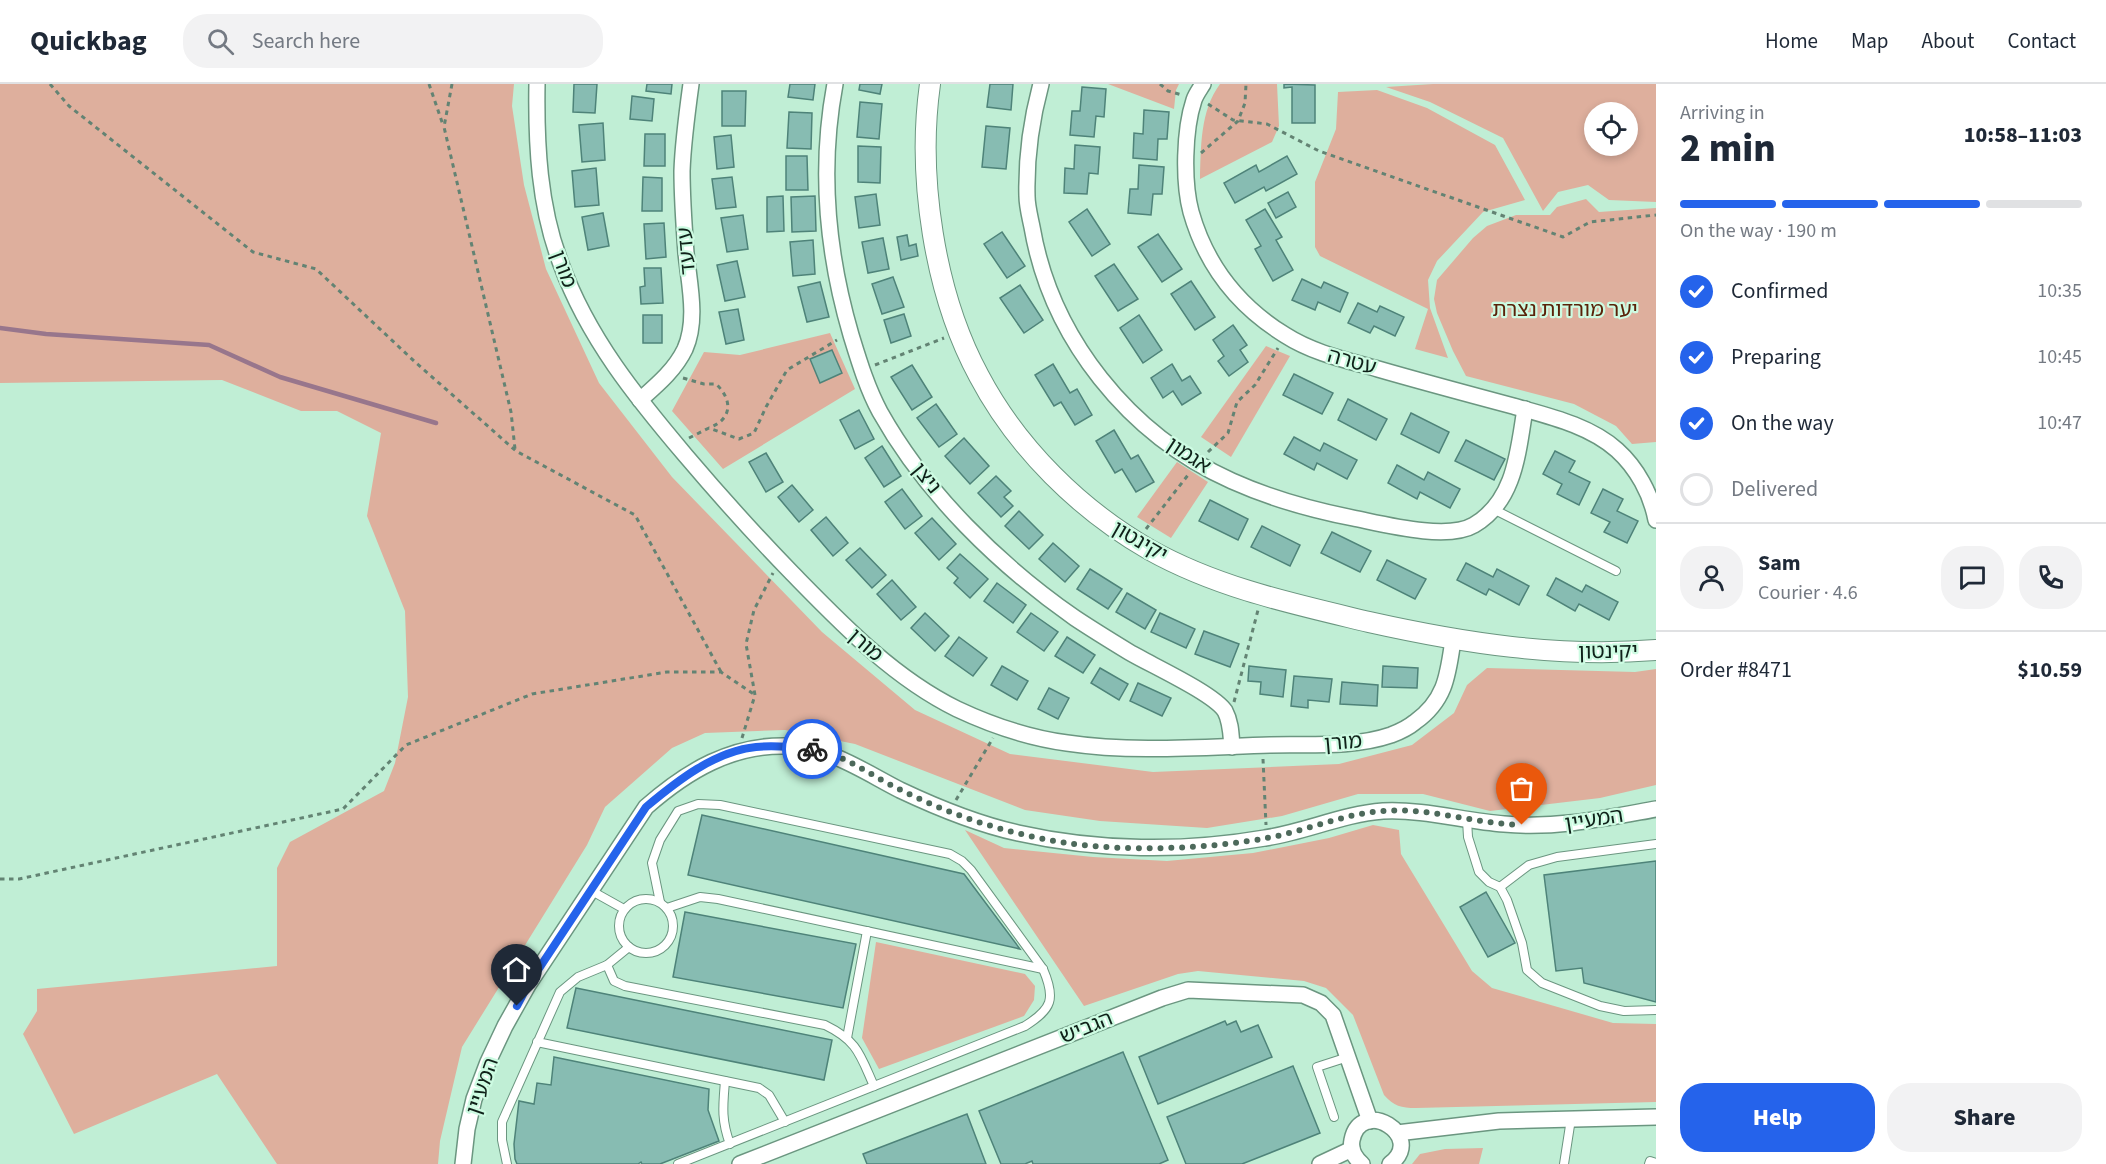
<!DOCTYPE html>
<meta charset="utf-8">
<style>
body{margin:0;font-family:"Source Sans 3","Noto Sans Hebrew",sans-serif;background:#f2f2f3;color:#1f2937;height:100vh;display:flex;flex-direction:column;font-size:22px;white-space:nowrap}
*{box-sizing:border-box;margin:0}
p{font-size:20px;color:#747a83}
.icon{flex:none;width:33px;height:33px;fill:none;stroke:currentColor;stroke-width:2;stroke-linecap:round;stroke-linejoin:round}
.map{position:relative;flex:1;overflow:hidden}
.drawer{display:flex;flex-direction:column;background:#fff;width:450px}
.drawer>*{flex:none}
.buttons{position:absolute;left:1584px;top:18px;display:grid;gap:12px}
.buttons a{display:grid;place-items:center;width:54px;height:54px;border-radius:50%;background:#fff;box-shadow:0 3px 9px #0003;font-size:30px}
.pin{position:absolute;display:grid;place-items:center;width:51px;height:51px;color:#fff;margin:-62px -26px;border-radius:50% 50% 50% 0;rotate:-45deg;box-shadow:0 0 6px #0007}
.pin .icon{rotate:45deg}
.courier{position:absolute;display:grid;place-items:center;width:60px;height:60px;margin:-30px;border:4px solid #2563eb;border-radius:50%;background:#fff;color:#222;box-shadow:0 2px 8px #0007}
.overview em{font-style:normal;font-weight:800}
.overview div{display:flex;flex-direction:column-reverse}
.overview{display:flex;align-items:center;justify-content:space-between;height:102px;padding:0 24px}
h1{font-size:39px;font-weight:800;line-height:45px}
.bar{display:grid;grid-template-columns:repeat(4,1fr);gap:9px 6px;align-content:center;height:72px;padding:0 24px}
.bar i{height:8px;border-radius:4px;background:#e0e1e3}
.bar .selected{background:#2563eb}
.bar p{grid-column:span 4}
.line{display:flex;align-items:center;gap:15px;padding:0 24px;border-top:2px solid #e0e1e3}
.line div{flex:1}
.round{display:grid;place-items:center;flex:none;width:63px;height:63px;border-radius:24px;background:#f2f2f3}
ol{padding:0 24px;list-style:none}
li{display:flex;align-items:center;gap:18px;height:66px}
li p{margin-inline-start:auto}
li .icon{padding:6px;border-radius:50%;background:#2563eb;color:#fff;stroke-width:4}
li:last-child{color:#747a83}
li i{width:33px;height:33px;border:3px solid #e0e1e3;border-radius:50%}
.action{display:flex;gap:12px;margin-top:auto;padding:12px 24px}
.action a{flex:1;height:69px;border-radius:24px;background:#2563eb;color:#fff;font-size:24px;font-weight:800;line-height:69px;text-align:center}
.action a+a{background:#f2f2f3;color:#1f2937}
header{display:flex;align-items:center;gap:36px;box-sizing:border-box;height:84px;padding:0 30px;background:#fff;border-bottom:2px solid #e0e1e3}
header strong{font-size:28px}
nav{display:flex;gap:33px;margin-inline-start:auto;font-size:21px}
.search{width:420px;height:54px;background:#f2f2f3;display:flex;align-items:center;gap:15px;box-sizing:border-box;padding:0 21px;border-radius:24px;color:#747a83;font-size:22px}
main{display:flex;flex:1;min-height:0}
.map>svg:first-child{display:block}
.green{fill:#deaf9d;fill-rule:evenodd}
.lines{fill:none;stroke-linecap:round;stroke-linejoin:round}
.stream{stroke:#98768c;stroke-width:4.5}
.building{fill:#87bcb2;stroke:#4e8379;stroke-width:1.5}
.service-casing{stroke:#6b9680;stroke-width:10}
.minor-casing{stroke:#6b9680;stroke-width:18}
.tertiary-casing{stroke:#6b9680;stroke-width:22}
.path{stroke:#638373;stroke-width:3;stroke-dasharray:4.5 4.5;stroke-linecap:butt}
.service{stroke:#fff;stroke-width:8}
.minor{stroke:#fff;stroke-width:15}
.tertiary{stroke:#fff;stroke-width:20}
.done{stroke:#4d695b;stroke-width:6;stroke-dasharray:0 10.8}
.route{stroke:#2563eb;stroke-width:8}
.labels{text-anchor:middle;stroke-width:4.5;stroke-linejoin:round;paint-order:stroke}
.street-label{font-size:21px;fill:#0f2119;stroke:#cdfbe2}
.park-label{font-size:21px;fill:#592209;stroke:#cdfbe2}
</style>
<header>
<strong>Quickbag</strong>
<div class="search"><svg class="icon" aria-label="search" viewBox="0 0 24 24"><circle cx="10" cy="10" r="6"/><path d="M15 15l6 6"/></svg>Search here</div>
<nav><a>Home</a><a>Map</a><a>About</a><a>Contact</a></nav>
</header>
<main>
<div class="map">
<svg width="1656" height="1080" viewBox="0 0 1656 1080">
<rect width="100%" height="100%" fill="#c0eed5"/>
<g class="green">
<path d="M0,0h514l-2,22 12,79 22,84 53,114 73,94 150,155 93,78 95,44 143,18 186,-8 73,-19 42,-32 13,-28 20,-17 148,4 21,-3v116l-56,13 -110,13 -67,-17h-65l-76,22 -75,12 -107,-7 -75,-11 -170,-66 -70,-14 -80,3 -33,15 -67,59 -18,38 -125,202 -22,94 -2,23h-161l-60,-90 -143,60 -51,-100 14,-23v-22l240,-23v-98l13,-26 94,-51 11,-28 13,-66 -3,-86 -38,-95 14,-83 -44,-22h-36l-79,-31 -222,3z"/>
<path d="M1108,0h71l-3,6 -2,19z"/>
<path d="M1220,0h57l2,42 -7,16 -72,37c1,-32 0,-68 20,-95z"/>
<path d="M1433,0h223v118l-47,-2 -21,-15 -30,7 -15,19 -40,-73 -73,-36 -44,-15zM1594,28h34v34h-34z"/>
<path d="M1377,6l50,18 68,37 30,55 -42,12 -46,49 -9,19 2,28 18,50 -33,-9 13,-40 -108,-53 -5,-9v-65l21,-53 2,-37z"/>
<path d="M1586,115l13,13 57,-4v234l-24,2 -16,-18 -42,-22 -108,-28 -13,-25 -16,-38 -3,-14 3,-19 36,-42 14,-12 29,-11h34l7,-8z"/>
<path d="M830,249l25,56 -132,80 -51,-58 32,-59 36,3z"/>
<path d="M1266,262l24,10 -59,101 -30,-20z"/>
<path d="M1177,378l31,20 -37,56 -34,-21z"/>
<path d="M1373,741l26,5 2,24 71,117 20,17 121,35 43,1v78l-240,6c-15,0 -22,-2 -32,-13l-31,-80 -27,-27 -22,-7 -106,-10 -20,3 -94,32 -119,-176 39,18 89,9 74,4 86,-8 76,-15z"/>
<path d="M876,858l149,32 10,12 -1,14 -10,16 -145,53 -17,-31z"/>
<path d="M1483,1064l-4,16h-67l8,-10 25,-5z"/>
</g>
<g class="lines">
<path class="stream" d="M0,244l46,6 163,11 71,32 156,46"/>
</g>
<g class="building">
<path d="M574,0h23l-2,29 -22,-1z"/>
<path d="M647,0h25l-1,10 -25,-3z"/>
<path d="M790,0h25l-2,16 -25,-3z"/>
<path d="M860,0h22l-2,10 -21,-4z"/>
<path d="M990,0h23l-2,26 -24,-3z"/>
<path d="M1284,0l31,1v38h-23v-36l-8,1z"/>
<path d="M1082,3l24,2 -2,28 -8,-1 -2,21 -24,-2 2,-24h8z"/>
<path d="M722,7h24l-1,35h-23z"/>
<path d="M632,12l22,3 -2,22 -22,-2z"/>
<path d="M860,18l22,2 -3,35 -22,-2z"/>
<path d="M1144,26l25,2 -2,27h-9l-1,21 -24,-2 1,-25 9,1z"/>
<path d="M789,28l23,1 -1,36 -24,-1z"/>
<path d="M603,39l2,37 -23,2 -3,-37z"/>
<path d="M986,42l24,2 -4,41 -24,-2z"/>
<path d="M645,50h20v32h-21z"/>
<path d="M731,51l3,32 -17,2 -3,-32z"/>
<path d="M1075,61l25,2 -2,27 -9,-1 -2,21 -23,-1 1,-25 9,1z"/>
<path d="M858,62l23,1 -1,36 -22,-1z"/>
<path d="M786,72h21l1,34h-22z"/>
<path d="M1287,72l10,18 -31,17 -2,-4 -29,16 -11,-20 32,-18 3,7z"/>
<path d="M1139,81l25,2 -2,27h-9l-2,21 -23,-2 2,-24h8z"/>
<path d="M596,84l3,37 -24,2 -3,-36z"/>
<path d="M643,93l19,1v33h-20z"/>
<path d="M732,93l4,30 -20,2 -4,-30z"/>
<path d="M1288,108l8,15 -20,11 -8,-15z"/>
<path d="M876,110l4,31 -21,3 -4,-31z"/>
<path d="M783,112l1,35 -17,1v-35z"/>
<path d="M815,112l1,35 -24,1 -1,-35z"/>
<path d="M1087,125l23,35 -18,12 -23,-34z"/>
<path d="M1265,125l17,28 -6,3 17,30 -20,11 -18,-32 6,-3 -15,-26z"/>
<path d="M603,129l6,33 -21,4 -6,-33z"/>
<path d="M743,131l5,34 -21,3 -6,-34z"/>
<path d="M664,139l2,34 -20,2 -2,-35z"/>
<path d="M1002,148l23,34 -18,12 -23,-34z"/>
<path d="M1158,150l24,35 -20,13 -24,-35z"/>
<path d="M907,151l2,11 7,-2 2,12 -17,4 -4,-23z"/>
<path d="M883,154l6,31 -21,4 -6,-31z"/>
<path d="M813,156l2,34 -22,2 -3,-34z"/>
<path d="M737,177l8,36 -20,4 -8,-36z"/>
<path d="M1114,180l24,35 -20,12 -23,-35z"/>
<path d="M644,184h17l2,35 -22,1 -1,-17 5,-1z"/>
<path d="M893,193l11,30 -22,7 -10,-30z"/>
<path d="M1302,195l19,9 3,-6 24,11 -8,19 -22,-10 -3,8 -23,-10z"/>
<path d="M1191,197l24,36 -20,13 -24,-36z"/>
<path d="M820,198l9,35 -22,5 -9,-35z"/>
<path d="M1020,201l23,35 -19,13 -24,-35z"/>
<path d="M1358,219l19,9 3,-6 24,11 -9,19 -21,-10 -4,7 -22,-10z"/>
<path d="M738,225l6,31 -18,4 -7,-32z"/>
<path d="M904,230l7,22 -20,7 -7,-23z"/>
<rect x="643" y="231" width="19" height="28"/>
<path d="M1139,231l23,35 -19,13 -23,-35z"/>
<path d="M1233,241l14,20 -7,5 8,12 -19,14 -11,-15 6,-5 -11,-16z"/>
<path d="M832,266l10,23 -22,10 -10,-24z"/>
<path d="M1053,280l17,29 7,-4 15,26 -17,10 -14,-23 -7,4 -19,-31z"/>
<path d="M1172,280l10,17 8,-5 11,17 -19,12 -9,-14 -10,7 -12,-20z"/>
<path d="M912,281l20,32 -20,13 -21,-33z"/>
<path d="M1294,290l39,19 -11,21 -39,-19z"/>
<path d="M1348,315l39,20 -11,21 -38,-20z"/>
<path d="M936,320l21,30 -18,13 -22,-29z"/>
<path d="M859,326l15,29 -19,10 -15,-29z"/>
<path d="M1411,329l38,19 -10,21 -38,-19z"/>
<path d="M1114,346l17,29 7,-4 16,27 -18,10 -14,-23 -7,4 -19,-32z"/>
<path d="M1294,353l26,14 4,-8 33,17 -10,19 -30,-16 -3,7 -30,-16z"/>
<path d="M964,354l25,28 -19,18 -25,-28z"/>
<path d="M1466,356l39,19 -11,21 -39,-19z"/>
<path d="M882,362l19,30 -17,11 -19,-29z"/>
<path d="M1555,367l20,10 -6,11 21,10 -11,23 -22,-11 5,-10 -19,-10z"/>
<path d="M766,369l17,29 -17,10 -17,-30z"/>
<path d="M1397,381l27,15 4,-8 32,17 -10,19 -30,-16 -3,7 -29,-16z"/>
<path d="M996,392l15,15 -7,6 9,9 -12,11 -23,-24z"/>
<path d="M792,401l21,25 -14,12 -21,-25z"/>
<path d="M902,405l20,27 -17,13 -20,-27z"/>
<path d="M1603,405l20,10 -6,12 21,10 -11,22 -23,-11 6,-10 -19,-9z"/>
<path d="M1210,416l38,19 -10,21 -39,-19z"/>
<path d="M1019,427l24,24 -14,14 -24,-23z"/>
<path d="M826,433l22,26 -15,13 -22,-26z"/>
<path d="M932,434l24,26 -17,16 -24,-27z"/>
<path d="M1262,442l38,19 -10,21 -39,-19z"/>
<path d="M1332,448l39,19 -11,21 -39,-19z"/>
<path d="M1053,459l26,23 -14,16 -26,-23z"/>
<path d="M860,464l26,27 -14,13 -26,-28z"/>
<path d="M960,470l28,25 -18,19 -16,-15 4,-5 -11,-10z"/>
<path d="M1387,476l39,19 -11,20 -38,-19z"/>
<path d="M1466,479l27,14 4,-8 32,17 -10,19 -30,-16 -3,6 -29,-15z"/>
<path d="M1090,485l32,20 -14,20 -31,-20z"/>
<path d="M1556,494l26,14 4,-7 32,17 -9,18 -30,-16 -4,7 -28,-16z"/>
<path d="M892,496l24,27 -15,13 -24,-26z"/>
<path d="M997,499l29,22 -13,18 -29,-22z"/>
<path d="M1127,509l29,17 -11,19 -29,-17z"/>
<path d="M925,529l24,23 -14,15 -24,-23z"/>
<path d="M1031,529l27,19 -14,19 -27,-19z"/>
<path d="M1160,529l35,16 -9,19 -35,-16z"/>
<path d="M1204,547l35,13 -9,23 -35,-13z"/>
<path d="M959,553l28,21 -14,18 -28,-20z"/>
<path d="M1067,553l28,18 -12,18 -28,-17z"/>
<path d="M1002,582l26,15 -11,19 -26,-15z"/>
<path d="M1249,582l37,4 -3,27 -23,-3 1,-12 -13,-1z"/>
<path d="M1383,582l35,2 -1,20 -35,-1z"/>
<path d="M1100,584l28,16 -9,16 -28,-17z"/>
<path d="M1294,592l38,3 -3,23 -21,-2v8l-17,-2z"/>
<path d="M1342,598l36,3 -1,21 -37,-2z"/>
<path d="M1138,599l33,15 -9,18 -32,-15z"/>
<path d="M1049,604l20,10 -11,21 -20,-10z"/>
<path d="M702,731l262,59 56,75 -332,-74z"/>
<path d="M1656,777v141l-72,-19 -2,-15 -26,3 -12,-96z"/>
<path d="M1486,808l29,51 -27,14 -28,-50z"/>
<path d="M685,828l171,32 -13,64 -170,-31z"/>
<path d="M576,904l256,52 -8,40 -257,-52z"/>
<path d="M1225,937l2,4 9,-4 5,11 17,-7 14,32 -114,47 -19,-47z"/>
<path d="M1123,968l45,108 -9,4h-126l-1,-3 -7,3h-24l-22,-53z"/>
<path d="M554,973l155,32 -1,21 11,31 -59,23h-18l-1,-2 -3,2h-121l-2,-5 -1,-15 5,-43 15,3 3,-21 14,2z"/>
<path d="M1293,982l27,67 -78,31h-56l-19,-47z"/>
<path d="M967,1030l19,50h-119l-4,-10z"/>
</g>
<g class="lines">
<defs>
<g id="service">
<path d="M1493,425l123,62"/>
<path d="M1467,736l1,17 11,35 10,10 11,5 7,13 15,43 5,27 15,13 58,23 24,5 32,-1"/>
<path d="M1500,803l29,-22 28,-8 99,-13"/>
<path d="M590,806l34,19"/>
<circle cx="646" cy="842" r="27"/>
<path d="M660,818l-8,-39 8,-23 18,-29 20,-7 22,1 230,49 12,7 9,9 72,99c13,30 9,40 -18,57l-347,138"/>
<path d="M667,824l33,-11 18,2 325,70"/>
<path d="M607,881l7,16 11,5 200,39c33,16 35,30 49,61"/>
<path d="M847,954l20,-107"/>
<path d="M537,958l222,46 10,7 16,27"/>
<path d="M725,997c-2,24 -4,39 5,63"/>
<path d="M1334,1033l-17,-50 31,-10"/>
<path d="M507,1080l-5,-24v-18l58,-130 18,-15 29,-12 22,-18"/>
<path d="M1564,1080l7,-45"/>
<path d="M1649,1080l1,-3 6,2"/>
</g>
<g id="minor">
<path d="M537,0c-1,60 2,123 24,180 27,74 75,133 125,192 34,40 68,78 105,116 50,51 101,105 166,137 34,16 73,29 110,34 66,10 136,4 203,2 39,-1 83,3 121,-10 8,-3 18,-8 24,-13 31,-22 33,-48 38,-82"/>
<path d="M835,0c-16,85 -8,169 16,251 8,26 16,53 29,77 46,82 119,153 195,206 18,12 36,23 54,34 22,13 84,41 96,59 6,11 6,24 7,36"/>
<path d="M1041,0c-10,37 -15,73 -14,112 0,10 3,21 5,31 19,111 97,208 200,254 38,17 80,29 121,37 30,6 94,23 121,7 41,-24 44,-73 51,-116"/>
<path d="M1203,0c-3,5 -7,10 -9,16 -10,30 -11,82 -3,112 15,53 47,94 94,123 28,18 61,25 93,34 45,13 90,25 135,37 35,10 76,19 104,44 20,18 34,44 39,70"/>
<path d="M640,316c17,-15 35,-30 45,-51 13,-29 4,-66 1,-96 -2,-27 -4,-55 -4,-82 1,-29 5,-58 9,-87"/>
<path d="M1397,1049l102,-12 157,-4"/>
<path d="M463,1080l4,-35 7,-30 14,-37 17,-36 23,-41 118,-178c41,-36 86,-63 142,-61 43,2 75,25 112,44 38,18 77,34 118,43 80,18 166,19 247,5 40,-6 78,-24 118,-27 41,-2 81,10 121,13 52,5 102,-6 152,-15"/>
<path d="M740,1080l422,-166 26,-8 115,5 18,8 12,12 37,106"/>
<path d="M1320,1080l32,-15"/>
<path d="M1362,1080c-7,-6 -12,-14 -10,-24 9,-44 75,-4 38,24"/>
</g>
<path id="tertiary" d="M930,0c-13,92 4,209 49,292 38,72 101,134 171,174 68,38 144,54 219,72 94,21 190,36 287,28"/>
</defs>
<use href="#service" class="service-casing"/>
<use href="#minor" class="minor-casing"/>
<use href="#tertiary" class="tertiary-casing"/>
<g class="path">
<path d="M50,0l19,22 184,146 63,17 98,92 102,90 119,64 86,157"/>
<path d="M429,0l14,41"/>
<path d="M452,0l-8,43 67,285 4,37"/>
<path d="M1160,0l8,7 14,4"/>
<path d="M1208,20l25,16 34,4 52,27 244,86 27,-15 66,-7"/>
<path d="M1201,69l37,-32 7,-18 1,-19"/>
<path d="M875,281l69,-27"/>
<path d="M683,294l21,6h12c16,15 17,34 -5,43"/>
<path d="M689,354l20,-10 30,11 15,-6 12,-26 21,-37 50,-30"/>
<path d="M1208,368l20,-19 9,-31 18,-17 23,-37"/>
<path d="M1146,445l42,-54"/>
<path d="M1234,618l24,-92"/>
<path d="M742,654l13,-43 -9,-51 8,-34 19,-37"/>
<path d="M1263,675l3,66"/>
<path d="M956,716l37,-62"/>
<path d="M0,795h19l324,-70 63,-64 126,-51 135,-22h54l34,23"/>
</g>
<use href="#service" class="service"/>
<use href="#minor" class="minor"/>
<use href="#tertiary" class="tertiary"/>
</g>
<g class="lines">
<path class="done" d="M812,665c32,5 59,27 87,40 53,27 109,45 168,54 59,9 141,6 200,-5 39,-7 76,-24 115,-27 47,-4 94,13 140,14"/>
<path class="route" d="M517,922l11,-21 118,-178c31,-26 69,-56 110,-60 19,-2 38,0 56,2"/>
</g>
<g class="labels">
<g class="street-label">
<text transform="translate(686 167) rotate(-95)" y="7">עדעד</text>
<text transform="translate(564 185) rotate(69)" y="7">מורן</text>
<text transform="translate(1352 277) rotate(16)" y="7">עטרה</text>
<text transform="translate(1189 371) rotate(33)" y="7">אגמון</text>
<text transform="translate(927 394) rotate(51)" y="7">ניצן</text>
<text transform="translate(1140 457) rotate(30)" y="7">יקינטון</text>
<text transform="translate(866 561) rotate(41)" y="7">מורן</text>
<text transform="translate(1608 567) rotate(-1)" y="7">יקינטון</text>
<text transform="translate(1343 658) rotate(-5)" y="7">מורן</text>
<text transform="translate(1594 735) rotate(-9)" y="7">המעיין</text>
<text transform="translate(1086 943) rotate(-22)" y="7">הגביש</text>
<text transform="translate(482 1002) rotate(-71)" y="7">המעיין</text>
</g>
<g class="park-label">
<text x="1565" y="232">יער מורדות נצרת</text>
</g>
</g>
</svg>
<div class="buttons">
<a><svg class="icon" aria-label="locate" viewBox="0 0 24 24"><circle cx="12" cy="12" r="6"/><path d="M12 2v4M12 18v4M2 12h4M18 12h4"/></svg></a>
</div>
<div class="pin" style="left:1522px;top:741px;background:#ea580c"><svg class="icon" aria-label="bag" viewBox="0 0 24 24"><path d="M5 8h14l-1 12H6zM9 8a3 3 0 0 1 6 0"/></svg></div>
<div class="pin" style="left:517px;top:922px;background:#1f2937"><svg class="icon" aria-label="home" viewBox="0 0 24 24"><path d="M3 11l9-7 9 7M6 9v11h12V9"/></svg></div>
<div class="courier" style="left:812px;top:665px"><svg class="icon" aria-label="bike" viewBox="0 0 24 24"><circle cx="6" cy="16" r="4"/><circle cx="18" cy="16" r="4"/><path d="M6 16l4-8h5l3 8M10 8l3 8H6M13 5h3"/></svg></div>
</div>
<section class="drawer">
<div class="overview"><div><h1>2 min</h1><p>Arriving in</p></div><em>10:58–11:03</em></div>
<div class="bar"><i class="selected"></i><i class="selected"></i><i class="selected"></i><i></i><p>On the way · 190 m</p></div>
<ol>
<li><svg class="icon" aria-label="check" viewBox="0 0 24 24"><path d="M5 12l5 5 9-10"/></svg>Confirmed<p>10:35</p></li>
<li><svg class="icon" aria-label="check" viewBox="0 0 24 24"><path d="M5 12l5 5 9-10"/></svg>Preparing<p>10:45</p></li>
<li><svg class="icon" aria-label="check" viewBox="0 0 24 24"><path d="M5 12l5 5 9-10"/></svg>On the way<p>10:47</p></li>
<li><i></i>Delivered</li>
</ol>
<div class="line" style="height:108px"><a class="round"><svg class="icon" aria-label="person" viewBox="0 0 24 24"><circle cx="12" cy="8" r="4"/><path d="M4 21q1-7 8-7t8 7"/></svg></a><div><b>Sam</b><p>Courier · 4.6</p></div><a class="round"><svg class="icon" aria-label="chat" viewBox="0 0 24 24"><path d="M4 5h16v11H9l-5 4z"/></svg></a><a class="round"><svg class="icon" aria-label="phone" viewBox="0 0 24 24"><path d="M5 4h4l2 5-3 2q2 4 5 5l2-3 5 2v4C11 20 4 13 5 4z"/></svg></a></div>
<div class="line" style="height:78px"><div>Order #8471</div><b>$10.59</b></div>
<div class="action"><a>Help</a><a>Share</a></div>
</section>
</main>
